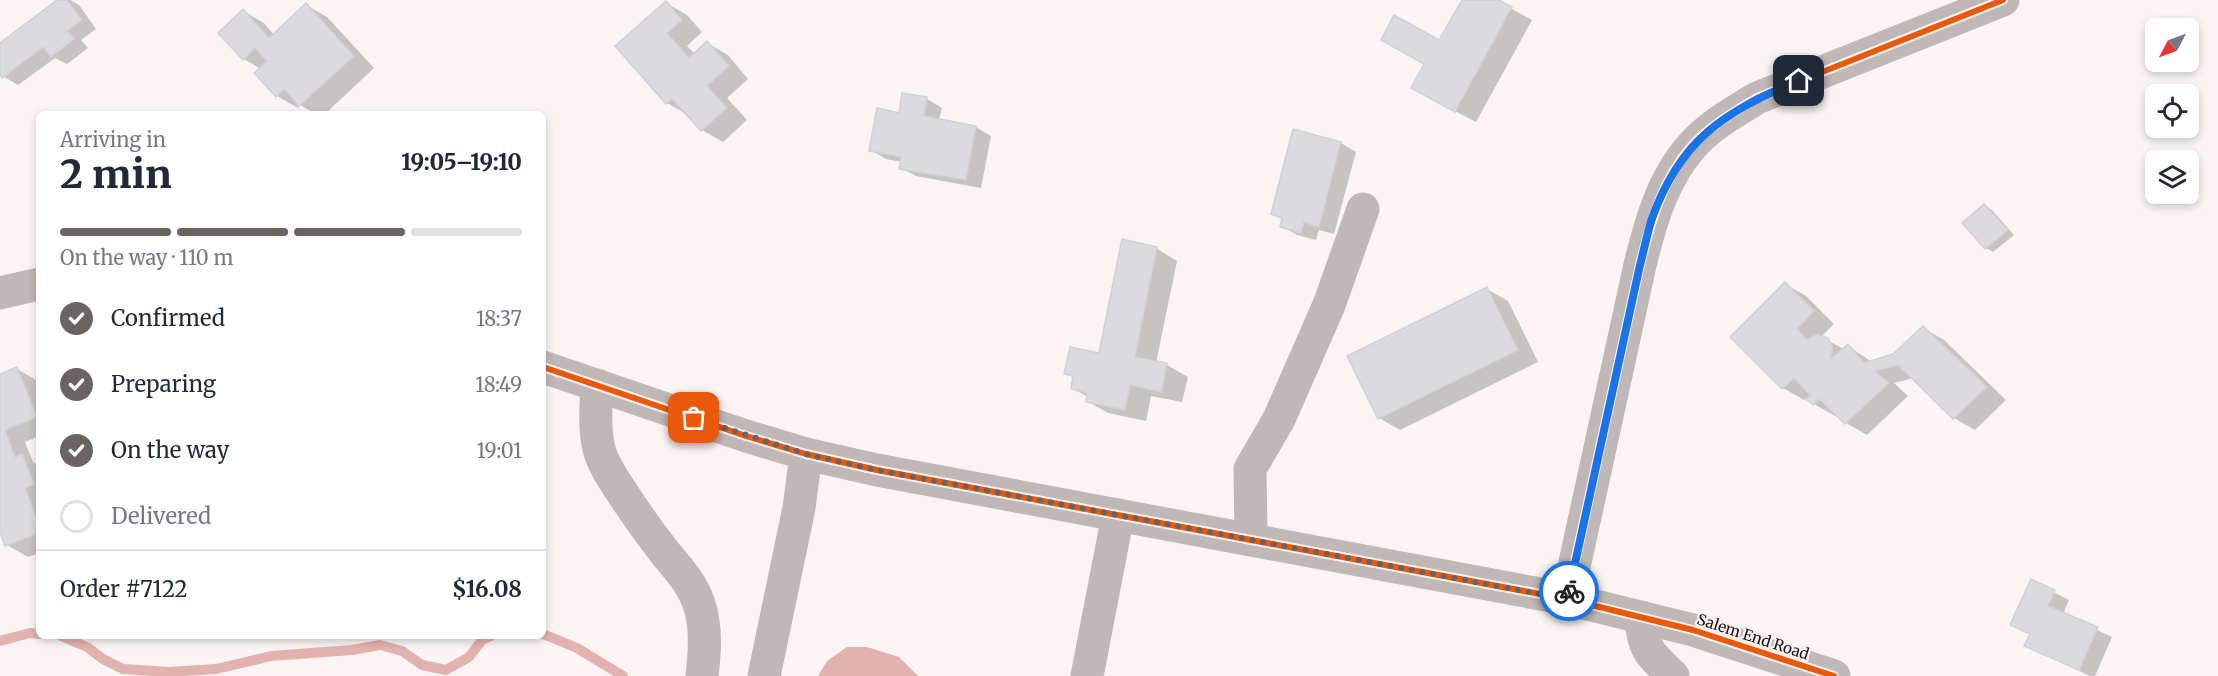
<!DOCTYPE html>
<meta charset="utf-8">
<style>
body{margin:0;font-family:Merriweather,serif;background:#f2f2f3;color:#1f2937;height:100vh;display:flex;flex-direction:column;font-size:22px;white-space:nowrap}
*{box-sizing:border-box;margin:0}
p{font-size:20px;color:#747a83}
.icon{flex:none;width:33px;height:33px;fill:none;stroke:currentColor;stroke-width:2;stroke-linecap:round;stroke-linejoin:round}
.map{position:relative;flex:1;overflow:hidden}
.drawer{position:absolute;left:36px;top:111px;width:510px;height:528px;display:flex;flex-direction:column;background:#fff;border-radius:9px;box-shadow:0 3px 9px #0003}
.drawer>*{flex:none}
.needle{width:39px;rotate:229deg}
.fabs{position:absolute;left:2145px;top:18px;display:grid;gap:12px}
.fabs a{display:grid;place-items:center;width:54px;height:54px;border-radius:9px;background:#fff;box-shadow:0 3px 9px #0003;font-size:30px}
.pin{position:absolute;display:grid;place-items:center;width:51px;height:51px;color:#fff;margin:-26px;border-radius:12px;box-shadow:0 3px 9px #0006}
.courier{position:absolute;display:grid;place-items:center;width:60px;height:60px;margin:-30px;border:4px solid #1a73e8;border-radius:50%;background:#fff;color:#222;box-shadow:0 2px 8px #0007}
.summary em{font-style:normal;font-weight:800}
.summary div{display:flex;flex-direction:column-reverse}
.summary{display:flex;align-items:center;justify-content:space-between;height:102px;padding:0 24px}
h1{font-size:39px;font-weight:800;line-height:45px}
.bar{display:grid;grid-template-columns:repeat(4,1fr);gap:9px 6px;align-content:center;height:72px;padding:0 24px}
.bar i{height:8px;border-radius:4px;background:#e0e1e3}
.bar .active{background:#6b6262}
.bar p{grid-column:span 4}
.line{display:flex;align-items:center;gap:15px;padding:0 24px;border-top:2px solid #e0e1e3}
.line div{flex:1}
ol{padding:0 24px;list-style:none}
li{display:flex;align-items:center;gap:18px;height:66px}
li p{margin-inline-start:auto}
li .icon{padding:6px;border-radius:50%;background:#6b6262;color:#fff;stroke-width:4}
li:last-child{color:#747a83}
li i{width:33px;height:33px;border:3px solid #e0e1e3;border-radius:50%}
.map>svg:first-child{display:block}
.water{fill:#e2b2ae}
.shadow{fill:#0003}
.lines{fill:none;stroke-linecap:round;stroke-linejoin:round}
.stream{stroke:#e2b2ae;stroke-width:10}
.building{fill:#dbdbde;stroke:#d0d1d5;stroke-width:1.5}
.minor{stroke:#c0b8b7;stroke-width:33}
.cycleway-casing{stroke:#fef2f0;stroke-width:10}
.cycleway{stroke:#e8590c;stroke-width:6}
.done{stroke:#6b6262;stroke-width:6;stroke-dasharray:0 10.8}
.route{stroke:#1a73e8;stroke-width:8}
.labels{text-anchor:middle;stroke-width:4.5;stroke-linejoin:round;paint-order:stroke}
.street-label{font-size:15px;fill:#1e1413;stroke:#fef2f0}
</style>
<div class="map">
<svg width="2218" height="676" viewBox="0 0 2218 676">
<rect width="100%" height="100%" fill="#faf4f4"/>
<path class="water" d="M847,647h20l32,10 19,19h-100l9,-15z"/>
<g class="shadow">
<path d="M59,0h11l9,5 17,24 -15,11 7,8 -21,16 -12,-6 -37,27 -15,-9 -3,-4v-27z"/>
<path d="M1463,0h33l36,20 -56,102 -42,-22 6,-58z"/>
<path d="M666,3l21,12 15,17 -15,14 8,8 12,-11 21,12 20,24 -21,19 20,22 -24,22 -21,-12 -14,-15 -21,-12z"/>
<path d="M306,5l21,12 47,51 -49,46h-9l-16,-9 -2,3 -21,-12 -16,-27 -17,-10 -1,-48 21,12 10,12z"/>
<path d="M927,99l15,9 -3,12 37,7 15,9 -10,52 -65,-12 -15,-8 1,-6 -16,-3 -15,-9 29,-35z"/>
<path d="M1295,131l46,12 15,9 -22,82 -15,-4 -3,10 -19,-5 -15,-9 1,-6 -11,-6z"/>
<path d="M1985,206l7,4 22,25 -21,17 -7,-4z"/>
<path d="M1156,248l21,13 -21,102 11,2 21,12 -6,25 -31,-6 -5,25 -38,-8 -21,-12 1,-4 -16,-9 2,-10 -8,-5 34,-18z"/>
<path d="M1785,284l21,12 28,28 -13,13 23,12 4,-3 24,16 22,-7 29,-27 21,12 62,60 -31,30 -21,-12 -41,-40 -19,5 14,13 -41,39 -21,-12 -9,-9 -2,2 -21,-12 -7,-7 -3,3 -21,-12 -51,-51z"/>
<path d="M1487,289l21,12 30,61 -138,68 -21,-12z"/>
<path d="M17,369l21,12 1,3v52l-14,6 8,20 6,4v87l-11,4 -21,-12 -7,-17v-153z"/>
<path d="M2031,581l38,19 -6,14 49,23 -17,39h-5l-64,-30 5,-11 -19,-10z"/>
</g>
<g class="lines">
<g class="stream">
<path d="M543,634l34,14 46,28"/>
<path d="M61,636l26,11 16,12 20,10 46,3 47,-3 55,-13 81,-6 28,-5 22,6 20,14 24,5 23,-13 13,-17 9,-4"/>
<path d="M0,641l30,-8 9,1"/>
</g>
</g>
<g class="building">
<path d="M57,0h10l15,20 -15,11 7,8 -23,18 -8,-10 -41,31 -2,-4v-31z"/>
<path d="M1462,0h37l13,7 -57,105 -44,-24 13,-24 -43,-24 13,-25 45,25z"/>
<path d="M666,1l16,19 -15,13 22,25 18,-17 22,25 -22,20 20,22 -26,23 -29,-32 -6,5 -51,-58z"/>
<path d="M306,3l48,53 -55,50 -15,-17 -8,8 -22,-24 13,-12 -12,-13 -12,12 -25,-27 25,-24 26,29z"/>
<path d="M902,93l25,4 -3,19 52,10 -10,54 -67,-11 2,-12 -32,-6 8,-43 22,5z"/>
<path d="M1293,129l48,13 -22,85 -15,-5 -3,11 -21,-6 2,-9 -11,-4z"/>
<path d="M1984,204l24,26 -23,19 -23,-26z"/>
<path d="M1122,239l35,8 -22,110 32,6 -5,29 -32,-7 -5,25 -39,-8 1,-9 -16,-4 2,-13 -9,-2 6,-27 29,6z"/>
<path d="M1785,282l29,29 -17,18 10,11 10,-6 11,4 5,10 -3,11 18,-15 16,19 29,-9 30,-28 64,61 -34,32 -55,-54 -23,6 14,12 -44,41 -26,-25 -6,6 -7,-6 4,-4 -16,-17 -12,11 -52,-52z"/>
<path d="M1487,287l31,63 -140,69 -31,-63z"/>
<path d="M17,367l20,50 -32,13 10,27 7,-3 12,30 -9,4 14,36v9l-34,13 -5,-14v-158z"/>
<path d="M2031,579l24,11 -7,16 50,21 -19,43 -55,-24 6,-12 -20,-9z"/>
</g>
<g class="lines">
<g class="minor">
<path d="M0,293l39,-9"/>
<path d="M543,367l203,69 60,18 71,16 690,129 126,31 141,46"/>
<path d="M597,385c-1,21 -3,43 2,64 4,16 15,31 24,45 13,20 28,41 43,60 18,21 33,38 37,67 3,18 1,37 -1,55"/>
<path d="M1251,539l-1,-70 29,-50 50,-114 34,-96"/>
<path d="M1567,599l73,-334c10,-41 22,-85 51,-118 18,-21 43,-35 66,-49l246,-98"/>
<path d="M1641,617c2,33 8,36 32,59"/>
<path d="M764,676l35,-168 7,-54"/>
<path d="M1087,676l31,-161"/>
</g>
<defs>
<g id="cycleway">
<path d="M543,367l203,69 60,18 71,16 690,129 126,31 141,46"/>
<path d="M1567,599l73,-334c10,-41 22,-85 51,-118 18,-21 43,-35 66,-49l246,-98"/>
</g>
</defs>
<use href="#cycleway" class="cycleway-casing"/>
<use href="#cycleway" class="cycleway"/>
</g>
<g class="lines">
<path class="done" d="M694,418l112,36 71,16 690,129 2,-8"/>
<path class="route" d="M1569,591l71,-326c4,-15 7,-30 11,-44 28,-80 73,-110 148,-140"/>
</g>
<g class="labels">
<g class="street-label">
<text transform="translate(1753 637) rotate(18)" y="5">Salem End Road</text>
</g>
</g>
</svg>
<div class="fabs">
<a><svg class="needle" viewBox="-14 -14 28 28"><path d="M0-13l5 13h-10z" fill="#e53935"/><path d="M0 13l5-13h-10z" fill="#747a83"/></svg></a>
<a><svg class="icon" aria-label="locate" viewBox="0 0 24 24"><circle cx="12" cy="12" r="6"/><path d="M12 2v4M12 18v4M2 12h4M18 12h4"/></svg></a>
<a><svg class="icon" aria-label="layers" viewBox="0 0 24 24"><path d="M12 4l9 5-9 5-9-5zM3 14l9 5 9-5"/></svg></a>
</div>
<div class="pin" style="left:694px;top:418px;background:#ea580c"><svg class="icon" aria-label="bag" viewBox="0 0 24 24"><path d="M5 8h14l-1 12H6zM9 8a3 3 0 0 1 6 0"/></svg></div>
<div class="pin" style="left:1799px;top:81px;background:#1f2937"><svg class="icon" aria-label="home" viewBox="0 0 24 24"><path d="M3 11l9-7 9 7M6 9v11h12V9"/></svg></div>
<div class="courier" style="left:1569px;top:591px"><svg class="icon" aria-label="bike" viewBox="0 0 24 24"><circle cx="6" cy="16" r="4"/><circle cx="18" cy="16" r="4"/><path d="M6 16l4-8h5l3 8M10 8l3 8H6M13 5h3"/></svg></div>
<section class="drawer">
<div class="summary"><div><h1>2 min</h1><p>Arriving in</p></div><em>19:05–19:10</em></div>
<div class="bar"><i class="active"></i><i class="active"></i><i class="active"></i><i></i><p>On the way · 110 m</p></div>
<ol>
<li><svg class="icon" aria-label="check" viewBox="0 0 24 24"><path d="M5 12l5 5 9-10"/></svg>Confirmed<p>18:37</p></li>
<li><svg class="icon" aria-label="check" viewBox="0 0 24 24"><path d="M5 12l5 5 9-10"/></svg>Preparing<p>18:49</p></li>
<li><svg class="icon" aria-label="check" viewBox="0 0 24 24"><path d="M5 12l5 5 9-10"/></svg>On the way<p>19:01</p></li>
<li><i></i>Delivered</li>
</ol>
<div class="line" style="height:78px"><div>Order #7122</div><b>$16.08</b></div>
</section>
</div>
